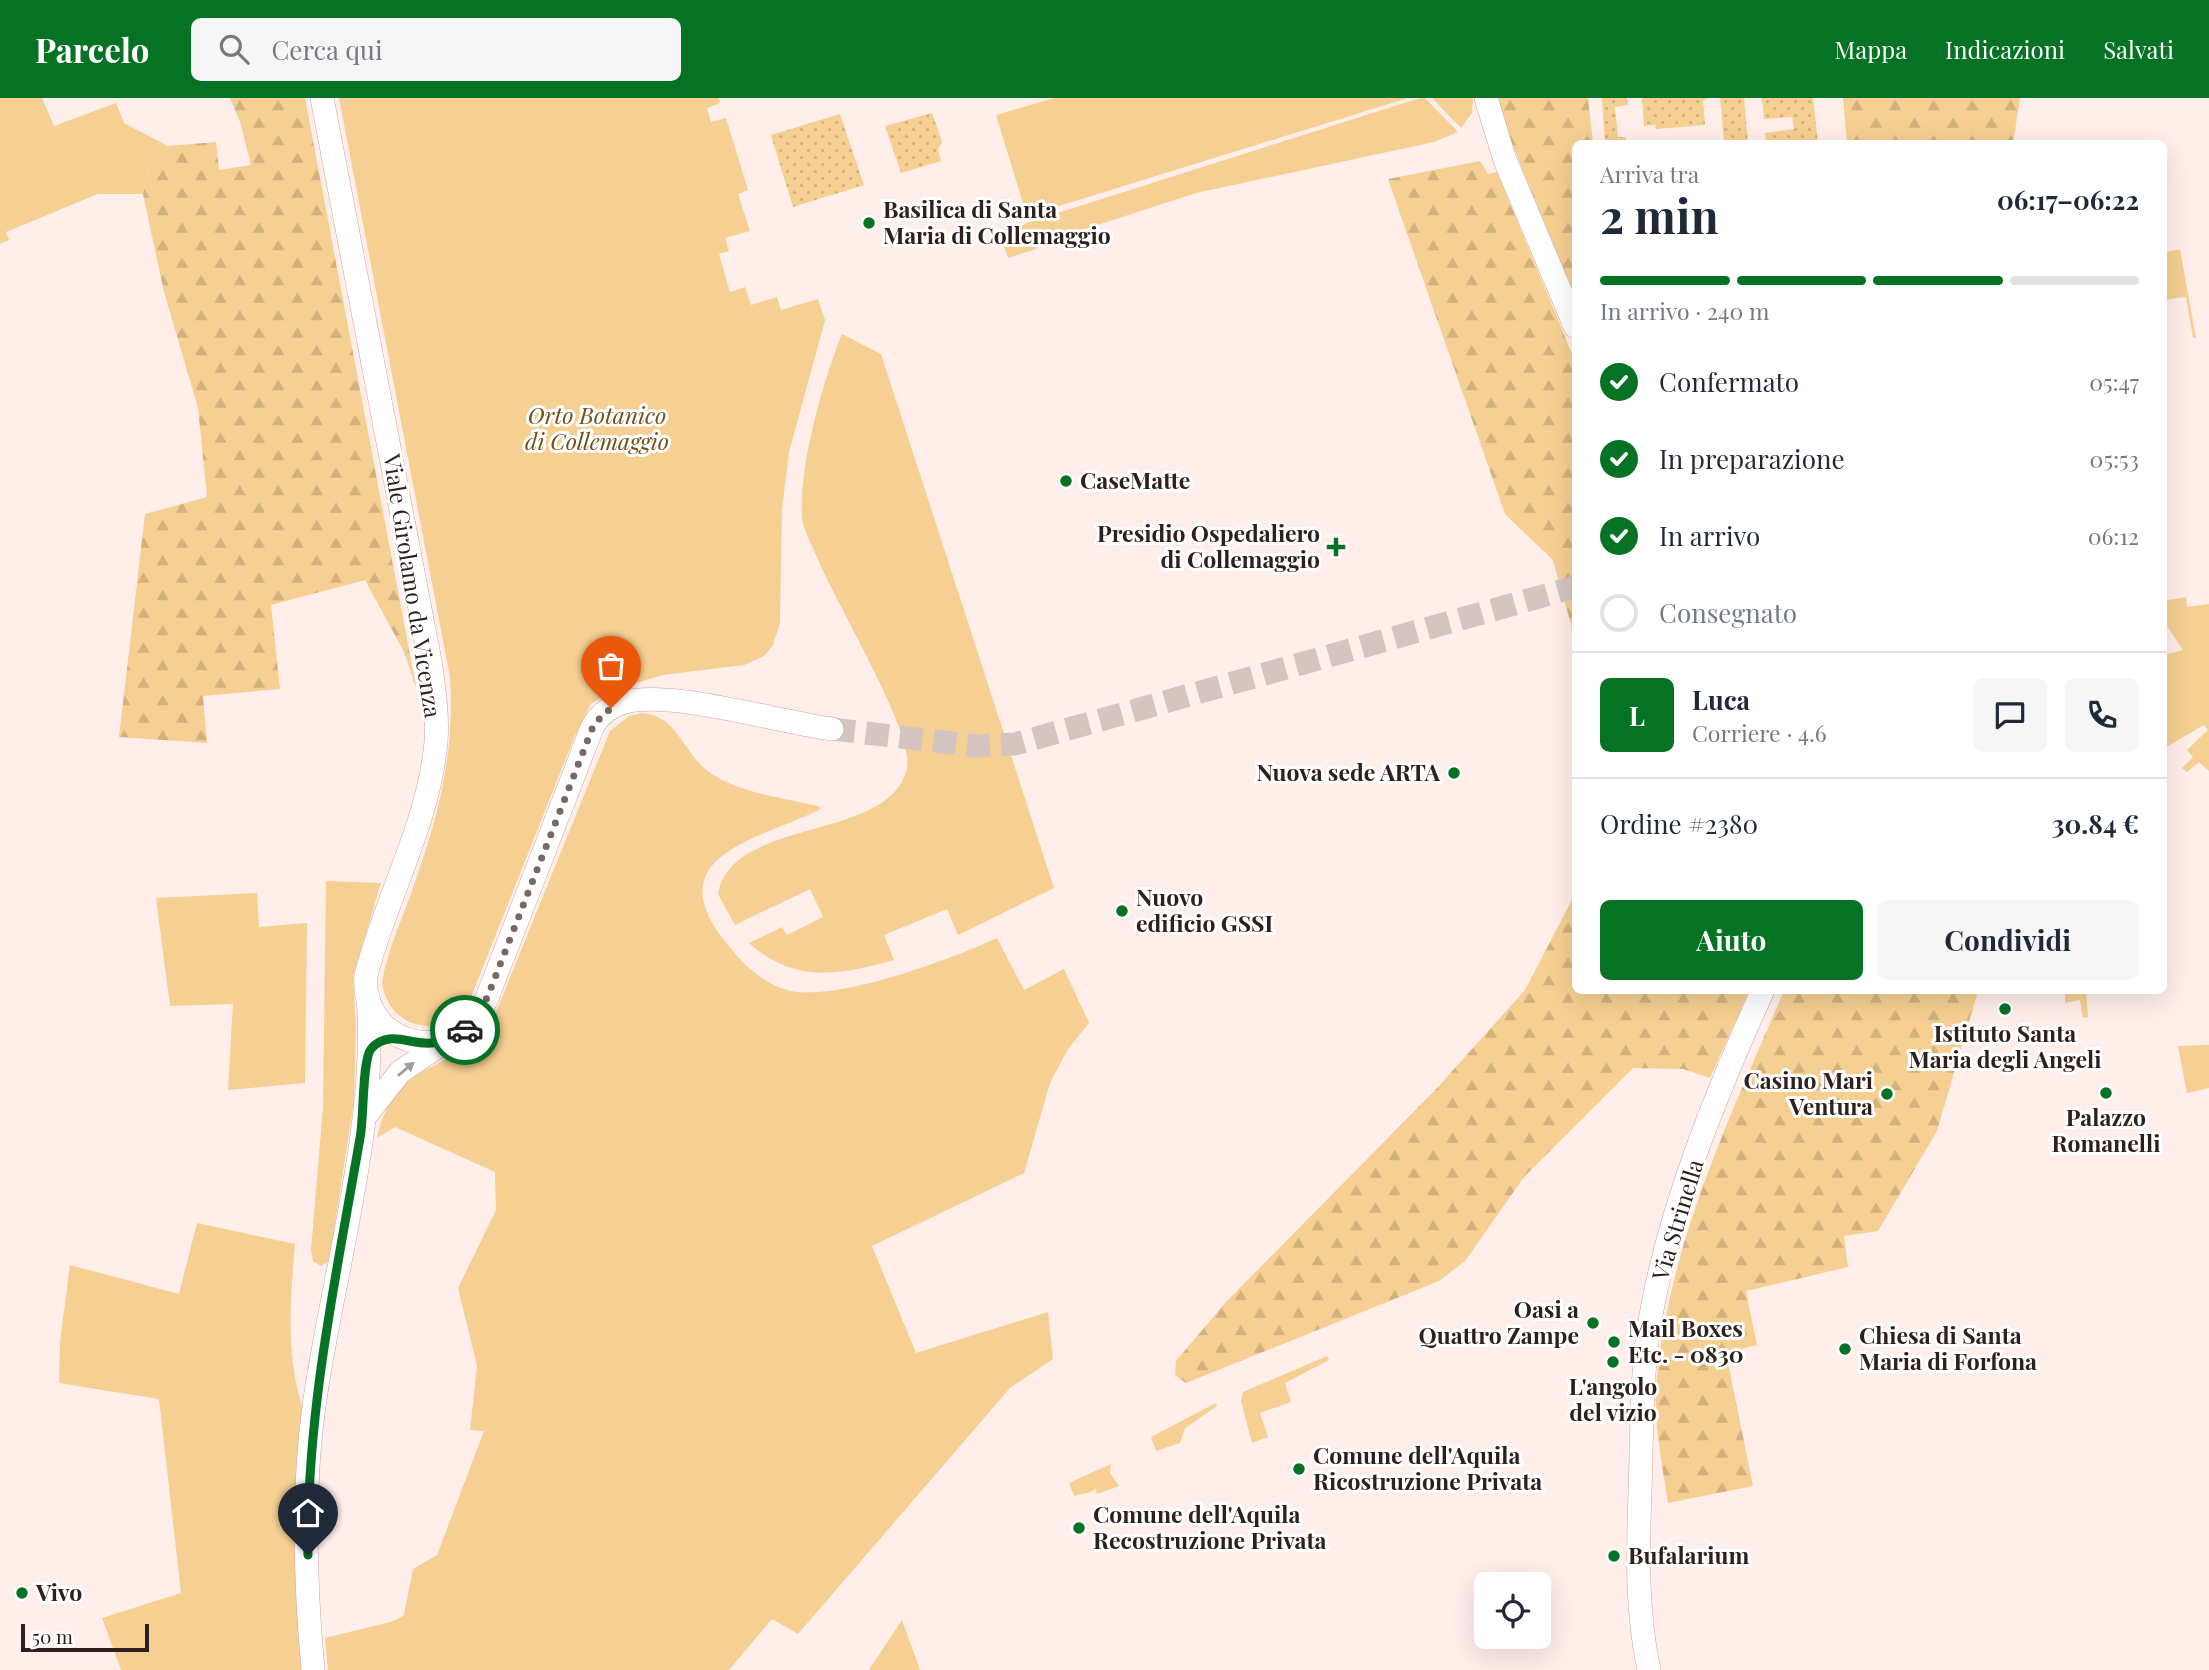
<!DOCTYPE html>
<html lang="it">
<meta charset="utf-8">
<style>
body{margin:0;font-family:"Playfair Display",serif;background:#f6f6f7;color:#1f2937;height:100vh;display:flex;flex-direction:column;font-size:26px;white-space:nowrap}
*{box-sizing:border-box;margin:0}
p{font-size:23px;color:#747a83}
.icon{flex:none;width:38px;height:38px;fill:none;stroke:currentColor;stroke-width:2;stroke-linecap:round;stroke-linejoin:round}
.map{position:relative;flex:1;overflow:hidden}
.details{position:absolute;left:1572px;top:42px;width:595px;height:854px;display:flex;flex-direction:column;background:#fff;border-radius:10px;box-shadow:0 7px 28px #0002}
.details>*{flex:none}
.buttons{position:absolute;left:1474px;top:1474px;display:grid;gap:14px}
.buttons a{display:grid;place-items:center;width:77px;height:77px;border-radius:10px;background:#fff;box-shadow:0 7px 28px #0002;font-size:35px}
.scale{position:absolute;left:21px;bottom:18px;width:128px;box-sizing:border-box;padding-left:7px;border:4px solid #2e201c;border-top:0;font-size:19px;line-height:24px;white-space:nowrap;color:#2e201c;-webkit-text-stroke:5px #fff;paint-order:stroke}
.pin{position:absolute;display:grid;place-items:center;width:60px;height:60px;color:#fff;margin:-72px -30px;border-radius:50% 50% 50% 0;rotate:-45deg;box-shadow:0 0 7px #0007}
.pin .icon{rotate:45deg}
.courier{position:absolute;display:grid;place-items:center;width:70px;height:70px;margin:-35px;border:5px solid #057224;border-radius:50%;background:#fff;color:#222;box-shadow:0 2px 9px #0007}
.head em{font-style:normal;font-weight:700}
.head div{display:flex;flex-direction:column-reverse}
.head{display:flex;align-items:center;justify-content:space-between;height:119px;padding:0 28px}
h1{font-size:46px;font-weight:700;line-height:52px}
.bar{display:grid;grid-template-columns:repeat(4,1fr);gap:10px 7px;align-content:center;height:84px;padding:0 28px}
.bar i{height:9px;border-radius:5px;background:#e0e1e3}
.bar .active{background:#057224}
.bar p{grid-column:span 4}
.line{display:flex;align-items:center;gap:18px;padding:0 28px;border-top:2px solid #e0e1e3}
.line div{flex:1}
.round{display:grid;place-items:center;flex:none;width:74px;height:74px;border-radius:10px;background:#f6f6f7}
ol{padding:0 28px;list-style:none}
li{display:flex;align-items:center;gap:21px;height:77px}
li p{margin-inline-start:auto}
li .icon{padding:7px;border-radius:50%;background:#057224;color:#fff;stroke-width:4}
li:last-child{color:#747a83}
li i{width:38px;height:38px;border:4px solid #e0e1e3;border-radius:50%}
.action{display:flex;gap:14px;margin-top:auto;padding:14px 28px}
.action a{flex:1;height:80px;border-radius:10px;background:#057224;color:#fff;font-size:28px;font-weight:700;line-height:80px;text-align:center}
.action a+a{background:#f6f6f7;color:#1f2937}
header{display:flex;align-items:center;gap:42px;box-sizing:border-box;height:98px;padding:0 35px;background:#057224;color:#fff}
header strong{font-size:33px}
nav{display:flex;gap:38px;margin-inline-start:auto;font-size:24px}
.search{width:490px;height:63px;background:#f6f6f7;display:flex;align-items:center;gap:18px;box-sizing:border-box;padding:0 24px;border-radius:10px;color:#747a83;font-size:26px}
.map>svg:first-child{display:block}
.green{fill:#f6cf92}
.forest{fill:url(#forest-firs)}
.park{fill:url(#park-dots)}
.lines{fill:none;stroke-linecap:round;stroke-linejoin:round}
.major-tunnel{stroke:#d5c5c1;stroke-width:23;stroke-dasharray:23 11;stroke-linecap:butt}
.major-casing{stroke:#cca59d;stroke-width:24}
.major{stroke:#fff;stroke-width:23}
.oneway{fill:#a19b99}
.done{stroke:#776864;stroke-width:7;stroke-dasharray:0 12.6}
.route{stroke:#057224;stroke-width:9}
.poi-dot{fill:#057224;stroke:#fff;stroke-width:2.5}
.labels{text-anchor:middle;stroke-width:6;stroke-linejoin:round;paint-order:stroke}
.poi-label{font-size:23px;font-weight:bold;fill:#2e201c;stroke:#fff;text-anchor:start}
.park-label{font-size:23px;font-style:italic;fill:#705016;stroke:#fff}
.street-label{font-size:23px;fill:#2e201c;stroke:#fff}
</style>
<header>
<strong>Parcelo</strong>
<div class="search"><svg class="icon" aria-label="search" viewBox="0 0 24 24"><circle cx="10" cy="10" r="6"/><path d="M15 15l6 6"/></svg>Cerca qui</div>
<nav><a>Mappa</a><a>Indicazioni</a><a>Salvati</a></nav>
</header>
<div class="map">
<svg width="2209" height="1572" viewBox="0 0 2209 1572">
<defs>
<pattern id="forest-firs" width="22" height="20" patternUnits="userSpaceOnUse" patternTransform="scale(1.75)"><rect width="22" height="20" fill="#f6cf92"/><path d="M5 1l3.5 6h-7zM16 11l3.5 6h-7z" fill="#d3b17d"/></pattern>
<pattern id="park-dots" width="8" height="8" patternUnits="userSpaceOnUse" patternTransform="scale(1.75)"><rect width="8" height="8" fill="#f6cf92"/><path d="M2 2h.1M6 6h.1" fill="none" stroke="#d3b17d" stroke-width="1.8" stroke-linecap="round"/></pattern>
</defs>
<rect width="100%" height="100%" fill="#ffeeea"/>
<g class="green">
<path d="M0,0h42l12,28 62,-23 8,20 44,23 -18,21 -7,27h-45l-92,38 3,8 -9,4z"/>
<path d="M339,0h380l1,5 -13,5 4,14 15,-4 22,72 -10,4 12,37 -25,7 4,13 -10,3 11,38 15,-5 6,18 26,-8 4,13 37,-11 7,21 -36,132 -7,57 -2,114 -7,22 -9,11 -20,9 -81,10 -48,14 -24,15 -17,34 -103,259c-22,45 -83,35 -89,-15 5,-31 20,-62 30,-91 26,-74 43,-135 38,-214z"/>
<path d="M1054,0h354l-381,118 -31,-101z"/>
<path d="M1420,0h5l33,34 -24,10 -238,51 -160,52v4l-28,9 -6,-19 24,-16z"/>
<path d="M1432,0h41l-1,15 -11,15z"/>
<path d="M2180,151l16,89h-3l-7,-41 -23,3v-47z"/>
<path d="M842,236l39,20 173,534 -96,47 -11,-26 -63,26 10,25c-56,15 -98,24 -145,-17l33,-16 5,8 36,-18 -13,-28 -75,36 -17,-31c13,-78 172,-51 189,-126 8,-36 -74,-169 -91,-213 -5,-12 -14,-27 -14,-40 -3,-49 21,-135 40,-181z"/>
<path d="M2186,499l1,10 22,-3v167l-10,-9 -12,10 -5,-4 11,-11 -6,-7 21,-20 -4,-5 -41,24v-94l20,-5 -20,-30v-19z"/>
<path d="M642,615c35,2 41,40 67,59 29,21 75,26 109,34l3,3c-63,31 -167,47 -93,136 16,21 41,44 69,47 52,5 152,-32 200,-54l27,52 40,-21 25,54 -21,26 -18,34 -26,90 -152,73 44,107 132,-41 5,47 -43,29 -212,246 -26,-15 -43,51h-401l-3,-32 69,-17 10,-6 9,-46 24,-14 47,-124 -14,-1 7,-64 -19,-78 38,-78 -1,-38 -100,-45 -18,11c20,-85 79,-62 115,-116l118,-291 19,-15z"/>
<path d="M326,783l55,2 -28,93 3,51 -2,74 -25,160 -8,5 -8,-5 -2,-11 12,-143z"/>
<path d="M257,795l2,34 48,-4 -2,160 -77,7 5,-86 -63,2 -14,-108z"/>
<path d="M2065,893h21l2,26 -5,1 -3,-18 -15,3z"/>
<path d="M2209,947v43l-22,5 -9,-47z"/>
<path d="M197,1125l98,21c-5,59 -10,114 10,171l-1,255h-183l-19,-52 79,-25 -22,-194 -100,-16 1,-41 10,-77 109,29z"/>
<path d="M1327,1258l2,4 -44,23 6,19 -31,11 8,24 -16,6 -11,-42 2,-9z"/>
<path d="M1216,1305l1,3 -32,22 -5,15 -24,8 -5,-14z"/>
<path d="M1111,1366l-1,9 9,13 -22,8 -2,-6 -4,4 -17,4 -5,-13z"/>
<path d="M902,1522l18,50h-51z"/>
</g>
<g class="forest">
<path d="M230,0h75l111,589 -12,-35 -39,-72 -94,25 9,84 -77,7 4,47 -88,-6 26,-223 62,-17 -9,-89 -34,-116 -21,-98 7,-27 18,-21 48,-4 3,28 32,-5 -11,-43z"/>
<path d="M1499,0h89l5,45 -18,1v153l-70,-170z"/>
<path d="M1843,0h177l-7,46 -166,-1z"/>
<path d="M1480,63l8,13 9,-2 78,189v278l-22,-79 -48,-46 -117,-335z"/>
<path d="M1575,796v96l174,1 -39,87 -27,-9 -50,-1 -109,109 -59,84 -26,20 -253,102 -11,-8 1,-14 50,-59 212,-215 87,-97z"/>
<path d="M1784,893h194l-41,140 -59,100 -34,5 4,31 -102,24 11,54 -31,8 27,133 -85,17c-6,-41 -16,-86 -11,-128 14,-135 74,-261 127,-384z"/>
</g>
<g class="park">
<path d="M1602,0h25l1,7 -13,2 3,30h8v6h-21z"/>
<path d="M1642,0h66l-5,3 2,24 -49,4 -1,-4 -11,1z"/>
<path d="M1720,0h24l4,45h-24z"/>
<path d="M1762,0h51l5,45h-52l-1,-10 29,-4 -2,-12 -28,2z"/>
<path d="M932,15l10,28 -4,9 3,11 -40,12 -16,-47z"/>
<path d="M840,16l24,71 -71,22 -22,-72z"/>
</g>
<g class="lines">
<path class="major-tunnel" d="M832,631l145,17 38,-2 560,-157"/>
<defs>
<g id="major">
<path d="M322,0l108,563c4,27 8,54 6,81 -7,81 -50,155 -70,233 -7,67 87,100 121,23l105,-270c7,-14 19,-22 33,-26 47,-12 154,20 207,27"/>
<path d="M1486,0l19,62 70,166"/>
<path d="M367,1016l33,-42 43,-29"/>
<path d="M313,1572c-8,-87 -11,-178 1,-264 18,-129 64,-280 54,-409"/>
<path d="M1649,1572c-13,-60 -11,-119 -9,-180 2,-54 1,-110 9,-164 19,-115 66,-230 114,-336"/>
</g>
</defs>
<use href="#major" class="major-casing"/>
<use href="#major" class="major"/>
</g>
<defs><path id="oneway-solid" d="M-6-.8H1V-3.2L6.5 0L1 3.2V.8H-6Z" transform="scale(1.75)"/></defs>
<use class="oneway" href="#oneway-solid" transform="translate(406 971) rotate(-40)"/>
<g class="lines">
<path class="done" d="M465,932l22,-32 107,-274 17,-16"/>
<path class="route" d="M308,1457c-2,-141 28,-278 52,-417 4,-18 2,-78 11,-89 17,-20 39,-4 60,-6 13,0 24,-6 34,-13"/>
</g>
<g class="poi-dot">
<circle cx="869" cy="125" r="7"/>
<circle cx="1066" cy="383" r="7"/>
<path d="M1332.5 438.5h7v7h7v7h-7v7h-7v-7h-7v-7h7z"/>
<circle cx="1454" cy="675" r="7"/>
<circle cx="1122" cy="813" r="7"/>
<circle cx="2005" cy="911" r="7"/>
<circle cx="2106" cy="995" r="7"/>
<circle cx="1887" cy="996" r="7"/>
<circle cx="1593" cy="1225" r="7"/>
<circle cx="1614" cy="1244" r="7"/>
<circle cx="1845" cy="1251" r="7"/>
<circle cx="1613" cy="1264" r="7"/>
<circle cx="1299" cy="1371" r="7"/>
<circle cx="1079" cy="1430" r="7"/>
<circle cx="1614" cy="1458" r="7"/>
<circle cx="22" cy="1495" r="7"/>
</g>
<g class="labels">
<g class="poi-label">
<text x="883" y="120">Basilica di Santa<tspan x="883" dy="26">Maria di Collemaggio</tspan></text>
<text x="1080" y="391">CaseMatte</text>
<text x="1320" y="444" text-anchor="end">Presidio Ospedaliero<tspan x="1320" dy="26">di Collemaggio</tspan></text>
<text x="1440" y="683" text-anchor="end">Nuova sede ARTA</text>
<text x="1136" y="808">Nuovo<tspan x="1136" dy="26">edificio GSSI</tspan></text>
<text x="2005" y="944" text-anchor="middle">Istituto Santa<tspan x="2005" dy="26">Maria degli Angeli</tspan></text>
<text x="1873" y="991" text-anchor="end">Casino Mari<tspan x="1873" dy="26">Ventura</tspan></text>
<text x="2106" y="1028" text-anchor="middle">Palazzo<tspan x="2106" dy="26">Romanelli</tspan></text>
<text x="1579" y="1220" text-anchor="end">Oasi a<tspan x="1579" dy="26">Quattro Zampe</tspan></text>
<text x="1628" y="1239">Mail Boxes<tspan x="1628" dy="26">Etc. - 0830</tspan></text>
<text x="1859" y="1246">Chiesa di Santa<tspan x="1859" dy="26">Maria di Forfona</tspan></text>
<text x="1613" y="1297" text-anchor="middle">L'angolo<tspan x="1613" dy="26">del vizio</tspan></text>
<text x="1313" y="1366">Comune dell'Aquila<tspan x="1313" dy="26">Ricostruzione Privata</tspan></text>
<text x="1093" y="1425">Comune dell'Aquila<tspan x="1093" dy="26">Recostruzione Privata</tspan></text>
<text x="1628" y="1466">Bufalarium</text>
<text x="36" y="1503">Vivo</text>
</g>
<g class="park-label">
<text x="597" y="326">Orto Botanico<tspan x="597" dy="26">di Collemaggio</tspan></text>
</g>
<g class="street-label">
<text transform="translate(412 488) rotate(81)" y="8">Viale Girolamo da Vicenza</text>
<text transform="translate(1678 1122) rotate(-73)" y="8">Via Strinella</text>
</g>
</g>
</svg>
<div class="buttons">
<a><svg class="icon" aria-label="locate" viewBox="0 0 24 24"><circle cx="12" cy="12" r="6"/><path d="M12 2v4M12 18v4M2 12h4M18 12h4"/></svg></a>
</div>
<div class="scale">50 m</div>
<div class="pin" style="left:611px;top:610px;background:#ea580c"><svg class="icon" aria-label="bag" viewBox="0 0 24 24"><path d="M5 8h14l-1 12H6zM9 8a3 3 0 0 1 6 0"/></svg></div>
<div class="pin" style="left:308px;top:1457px;background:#1f2937"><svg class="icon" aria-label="home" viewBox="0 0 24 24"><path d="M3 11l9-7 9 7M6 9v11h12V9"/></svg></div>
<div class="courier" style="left:465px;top:932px"><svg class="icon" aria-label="car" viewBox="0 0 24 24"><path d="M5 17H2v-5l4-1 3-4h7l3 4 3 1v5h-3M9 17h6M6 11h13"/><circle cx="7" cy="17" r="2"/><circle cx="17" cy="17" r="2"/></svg></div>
<section class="details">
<div class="head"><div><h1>2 min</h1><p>Arriva tra</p></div><em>06:17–06:22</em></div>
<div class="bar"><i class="active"></i><i class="active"></i><i class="active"></i><i></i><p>In arrivo · 240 m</p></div>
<ol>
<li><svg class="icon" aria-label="check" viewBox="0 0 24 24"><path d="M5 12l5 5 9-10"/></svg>Confermato<p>05:47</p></li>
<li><svg class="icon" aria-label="check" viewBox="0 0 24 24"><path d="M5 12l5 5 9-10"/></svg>In preparazione<p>05:53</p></li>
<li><svg class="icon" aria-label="check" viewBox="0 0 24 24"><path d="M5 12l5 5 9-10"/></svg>In arrivo<p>06:12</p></li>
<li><i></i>Consegnato</li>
</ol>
<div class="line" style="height:126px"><b class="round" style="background:#057224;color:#fff">L</b><div><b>Luca</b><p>Corriere · 4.6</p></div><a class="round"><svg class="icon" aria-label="chat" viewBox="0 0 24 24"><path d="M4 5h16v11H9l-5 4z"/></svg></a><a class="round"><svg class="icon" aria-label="phone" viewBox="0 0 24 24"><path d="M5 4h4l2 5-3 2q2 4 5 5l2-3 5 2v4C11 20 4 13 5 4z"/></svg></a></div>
<div class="line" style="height:91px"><div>Ordine #2380</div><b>30.84 €</b></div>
<div class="action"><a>Aiuto</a><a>Condividi</a></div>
</section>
</div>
